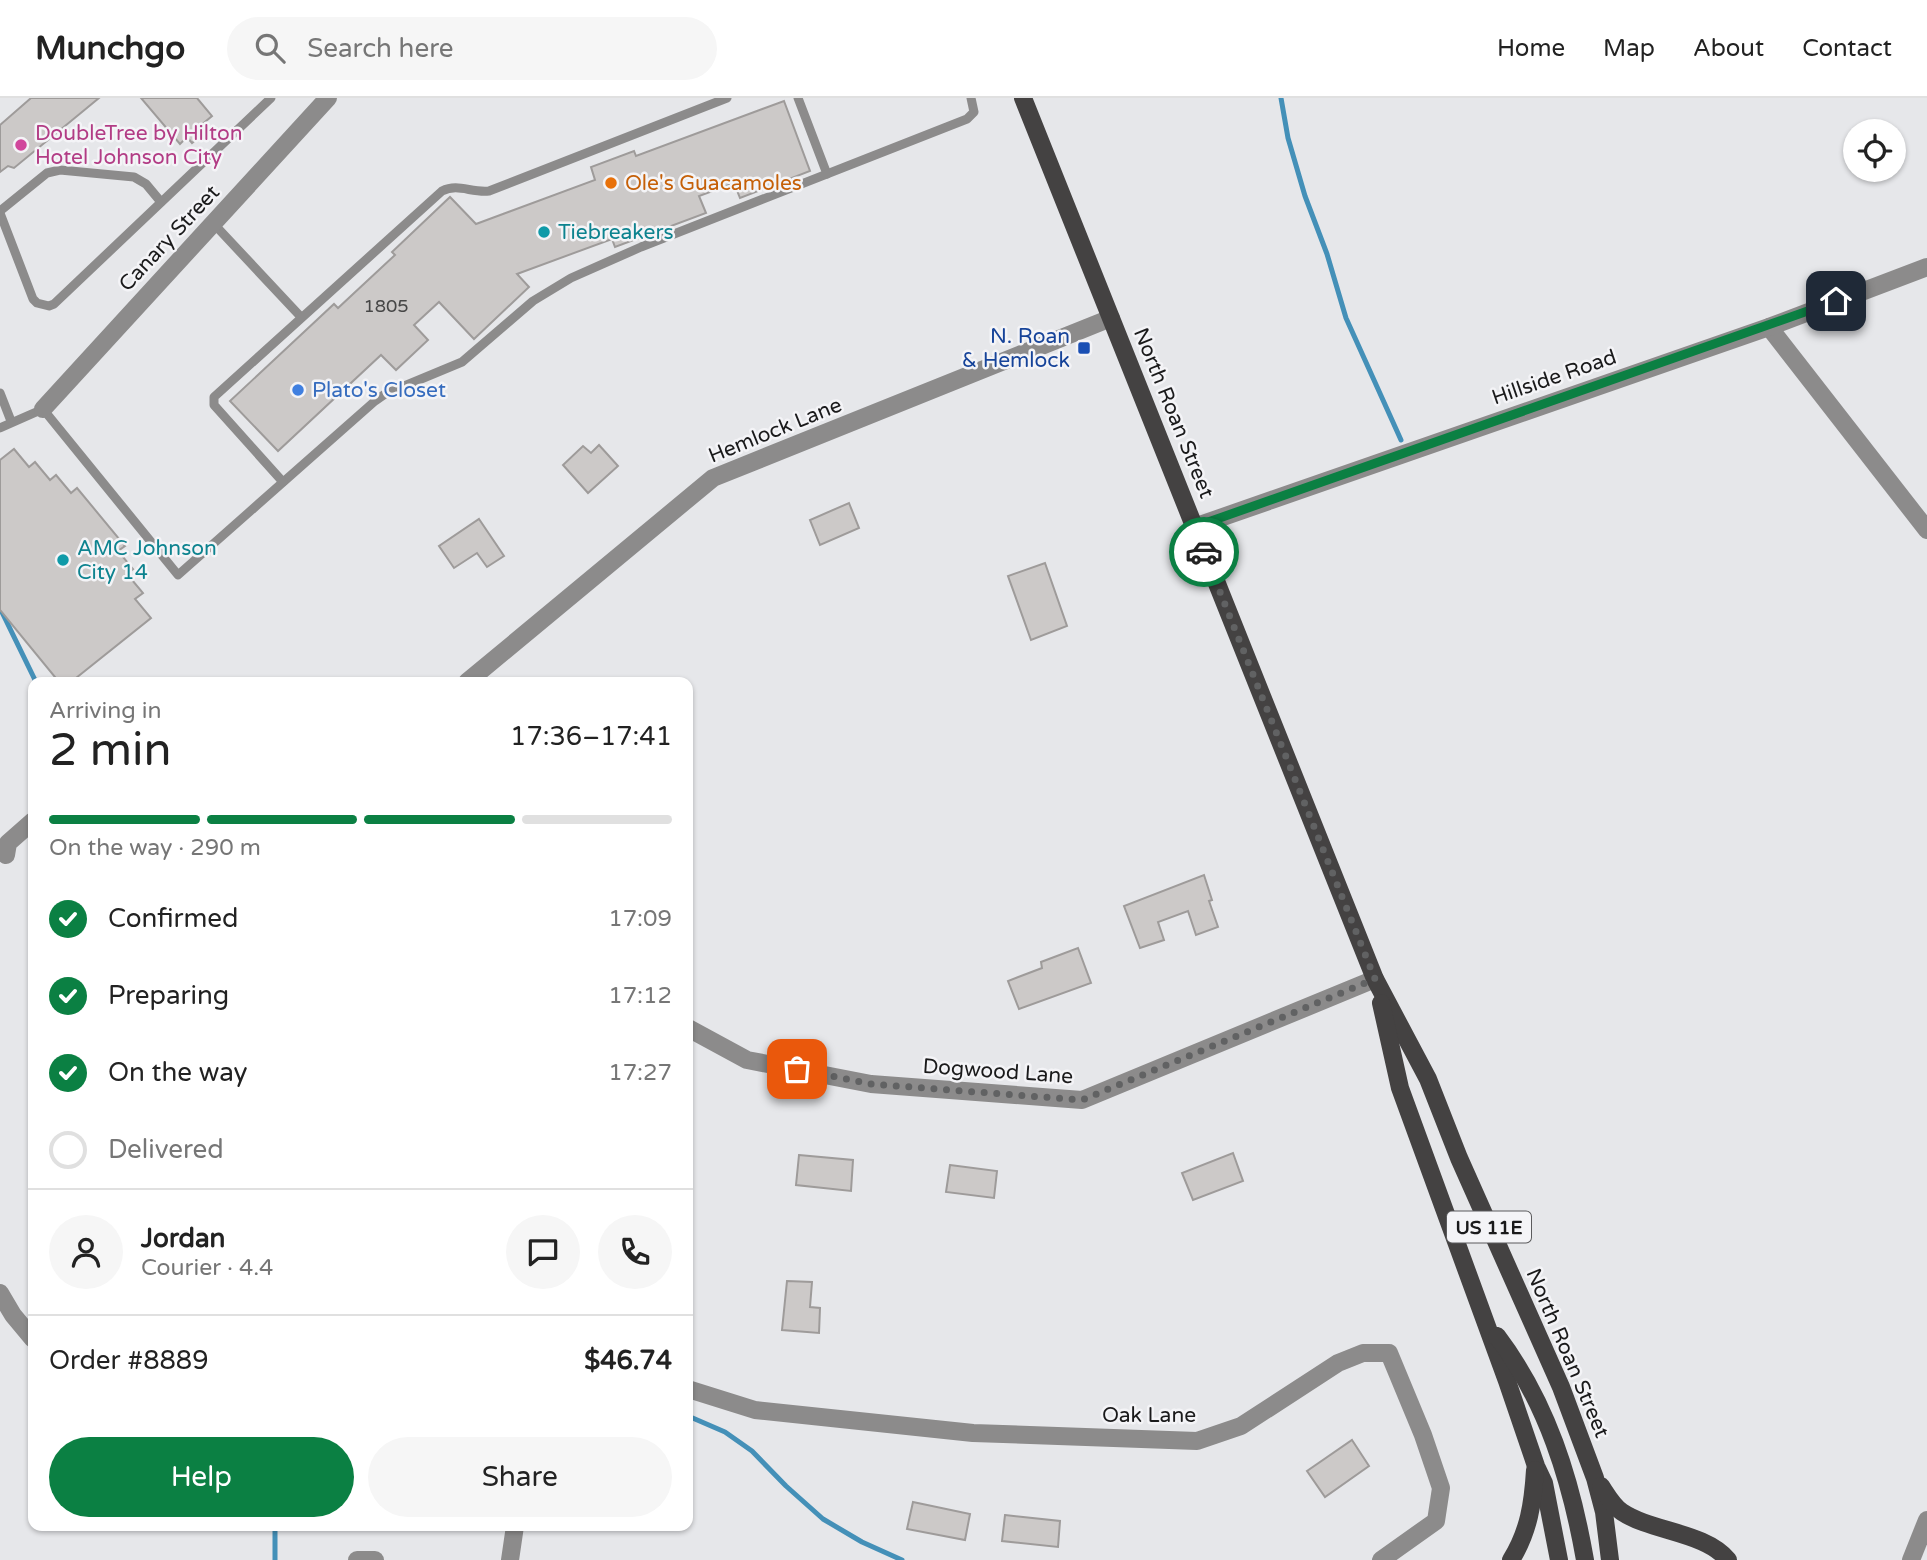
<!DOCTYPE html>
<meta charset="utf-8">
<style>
body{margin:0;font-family:"Varela Round",sans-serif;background:#f6f6f6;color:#222;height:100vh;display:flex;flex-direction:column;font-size:26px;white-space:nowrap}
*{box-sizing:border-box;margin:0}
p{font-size:23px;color:#767676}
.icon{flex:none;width:38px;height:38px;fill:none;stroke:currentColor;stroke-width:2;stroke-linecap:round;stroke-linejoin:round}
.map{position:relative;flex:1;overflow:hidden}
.details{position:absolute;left:28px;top:579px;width:665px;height:854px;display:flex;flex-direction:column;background:#fff;border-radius:14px;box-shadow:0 2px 5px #0004}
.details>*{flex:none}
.controls{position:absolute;left:1843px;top:21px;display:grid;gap:14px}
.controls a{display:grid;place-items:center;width:63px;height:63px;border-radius:50%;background:#fff;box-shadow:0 2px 5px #0004;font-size:35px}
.pin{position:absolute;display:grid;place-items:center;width:60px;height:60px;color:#fff;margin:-30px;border-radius:14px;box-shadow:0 4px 10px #0006}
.courier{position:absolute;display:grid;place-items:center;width:70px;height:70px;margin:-35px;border:5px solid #0b8043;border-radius:50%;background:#fff;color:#222;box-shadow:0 2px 9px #0007}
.head em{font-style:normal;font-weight:600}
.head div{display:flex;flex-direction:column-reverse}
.head{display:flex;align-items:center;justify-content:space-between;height:119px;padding:0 21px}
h1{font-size:46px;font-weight:600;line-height:52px}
.bar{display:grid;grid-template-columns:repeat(4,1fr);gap:10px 7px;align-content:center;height:84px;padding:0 21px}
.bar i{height:9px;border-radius:5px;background:#e0e0e0}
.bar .selected{background:#0b8043}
.bar p{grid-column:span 4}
.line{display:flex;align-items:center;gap:18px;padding:0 21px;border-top:2px solid #e0e0e0}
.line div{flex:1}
.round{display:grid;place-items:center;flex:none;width:74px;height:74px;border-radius:37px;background:#f6f6f6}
ol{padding:0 21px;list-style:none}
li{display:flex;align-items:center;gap:21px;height:77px}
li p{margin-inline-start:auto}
li .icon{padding:7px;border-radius:50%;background:#0b8043;color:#fff;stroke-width:4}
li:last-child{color:#767676}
li i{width:38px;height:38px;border:4px solid #e0e0e0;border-radius:50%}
.action{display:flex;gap:14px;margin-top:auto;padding:14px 21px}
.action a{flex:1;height:80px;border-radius:42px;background:#0b8043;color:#fff;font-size:28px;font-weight:600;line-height:80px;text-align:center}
.action a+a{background:#f6f6f6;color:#222}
header{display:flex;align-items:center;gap:42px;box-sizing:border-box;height:98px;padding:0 35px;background:#fff;border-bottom:2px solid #e0e0e0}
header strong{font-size:33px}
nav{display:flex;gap:38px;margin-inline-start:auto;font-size:24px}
.search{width:490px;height:63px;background:#f6f6f6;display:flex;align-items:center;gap:18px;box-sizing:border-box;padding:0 24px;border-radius:38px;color:#767676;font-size:26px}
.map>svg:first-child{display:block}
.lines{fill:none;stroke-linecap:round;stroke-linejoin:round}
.stream{stroke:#4490b8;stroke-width:5}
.building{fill:#ccc9c8;stroke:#9e9b9a;stroke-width:2}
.service{stroke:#8c8b8b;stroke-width:9}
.minor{stroke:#8c8b8b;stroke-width:18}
.tertiary{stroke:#8c8b8b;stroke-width:18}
.primary{stroke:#444242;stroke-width:18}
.done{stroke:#616263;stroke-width:7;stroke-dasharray:0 12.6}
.route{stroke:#0b8043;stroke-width:9}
.hotel-dot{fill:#d1479c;stroke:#f4f4f7;stroke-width:2.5}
.food-dot{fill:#e8710a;stroke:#f4f4f7;stroke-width:2.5}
.culture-dot{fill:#0f9aa8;stroke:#f4f4f7;stroke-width:2.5}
.transit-dot{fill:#1a4fb4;stroke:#f4f4f7;stroke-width:2.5}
.shop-dot{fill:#3f7fe0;stroke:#f4f4f7;stroke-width:2.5}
.labels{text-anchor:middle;stroke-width:5;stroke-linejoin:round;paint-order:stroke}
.number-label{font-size:18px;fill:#464646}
.shield{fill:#f4f4f7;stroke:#5b5b5d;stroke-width:2}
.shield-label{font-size:19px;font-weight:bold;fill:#1a1a1b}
.hotel-label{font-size:21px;fill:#b23c85;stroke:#f4f4f7;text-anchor:start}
.food-label{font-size:21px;fill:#c56008;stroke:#f4f4f7;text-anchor:start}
.culture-label{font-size:21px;fill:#0d838f;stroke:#f4f4f7;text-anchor:start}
.street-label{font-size:21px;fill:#1a1a1b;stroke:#f4f4f7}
.transit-label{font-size:21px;fill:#164399;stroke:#f4f4f7;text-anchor:end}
.shop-label{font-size:21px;fill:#366cbe;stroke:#f4f4f7;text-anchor:start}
</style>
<header>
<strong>Munchgo</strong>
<div class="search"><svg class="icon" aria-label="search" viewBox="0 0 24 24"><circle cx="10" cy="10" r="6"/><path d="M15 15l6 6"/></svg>Search here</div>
<nav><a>Home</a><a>Map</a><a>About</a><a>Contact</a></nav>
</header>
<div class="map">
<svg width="1927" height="1462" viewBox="0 0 1927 1462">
<rect width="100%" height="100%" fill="#e6e7ea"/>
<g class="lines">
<g class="stream">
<path d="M1281,0l7,40 17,58 22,58 19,64 55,122"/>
<path d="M0,510l36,74"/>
<path d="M688,1318l37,16 27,19 34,35 37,33 39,23 40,18"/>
<path d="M275,1428v34"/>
</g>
</g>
<g class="building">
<path d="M31,0h68l-85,70 -6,-2 -8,6v-47z"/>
<path d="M141,0h56l15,18 -12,10 3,8 -11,9 -5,-6 -7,7z"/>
<path d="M784,3l26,70 -70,27 -6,-15 -35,13 7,17 -91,34 -3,-8 -95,35 12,13 -55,52 -35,-37 -25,23 14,15 -32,30 -15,-15 -103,96 -48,-50 104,-97 4,4 57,-53 -3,-3 58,-55 26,27 119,-44 -4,-13 43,-16 2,5z"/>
<path d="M599,347l19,21 -30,27 -25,-28 20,-19 8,7z"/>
<path d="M14,351l15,18 6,-5 15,18 6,-5 15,18 6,-5 48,58 -7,5 15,18 -6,5 16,19 -8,6 16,19 -80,64h-12l-59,-72v-150z"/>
<path d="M849,405l10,25 -39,17 -10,-25z"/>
<path d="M479,421l25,37 -17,11 -10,-14 -23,15 -15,-22z"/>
<path d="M1045,465l22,63 -36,14 -23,-64z"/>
<path d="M1204,777l8,25 -3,1 9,26 -22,8 -8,-24 -30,11 6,18 -24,8 -16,-42z"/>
<path d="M1078,850l13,35 -72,26 -11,-28 34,-13 -1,-6z"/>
<path d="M1233,1055l10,28 -50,19 -11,-27z"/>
<path d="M799,1057l54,5 -2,31 -55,-6z"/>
<path d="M950,1067l47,6 -3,27 -48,-6z"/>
<path d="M787,1183l25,1 -2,25 10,1 -1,25 -37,-3z"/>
<path d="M1352,1342l17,26 -44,31 -18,-26z"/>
<path d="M913,1404l57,12 -5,26 -58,-11z"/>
<path d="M1005,1417l55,6 -2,26 -56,-6z"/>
</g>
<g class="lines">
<g class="service">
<path d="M798,0l29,76"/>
<path d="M0,113l47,-38 13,-3 74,7 12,7 15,18"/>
<path d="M0,115l33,86 4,4 12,3 5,-2 217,-206"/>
<path d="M213,125l88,94"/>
<path d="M0,295l11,28"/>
<path d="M0,330l43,-19 135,166 197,-174 10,-7 77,-32 71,-61 38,-23 70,-31 326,-128 7,-7 -3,-14"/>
<path d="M283,384l-69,-77v-8l228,-206c16,-8 29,2 47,0l238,-93"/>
</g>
<g class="minor">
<path d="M1769,229l158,203"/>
<path d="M43,311l285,-311"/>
<path d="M1194,429l575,-200 158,-60"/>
<path d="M467,584l246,-204 398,-160"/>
<path d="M6,757l2,-12 25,-22"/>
<path d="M688,930l59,32 124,24 211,16 293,-121"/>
<path d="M0,1195l13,22 20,24"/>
<path d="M688,1291l67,21 218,23 224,8 44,-15 97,-63 25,-10h26l34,82 18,53 -5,33 -55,39"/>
<path d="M510,1462l5,-34"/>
<path d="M1911,1462l16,-40"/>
</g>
<path class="tertiary" d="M357,1462h18"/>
<g class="primary">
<path d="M1023,0l352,881 53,100 31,79 102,229 34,91 9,34 6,48"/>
<path d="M1381,905l19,85 107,293 29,85 8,17 15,77"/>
<path d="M1497,1238c50,66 74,144 88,224"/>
<path d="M1601,1388c6,9 12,20 21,26 30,20 83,20 106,48"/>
<path d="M1511,1462c18,-29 22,-57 24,-90"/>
</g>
</g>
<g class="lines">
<path class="done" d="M797,971l74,15 211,16 293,-121 -171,-427"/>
<path class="route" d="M1204,454l-10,-25 642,-226"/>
</g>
<circle class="hotel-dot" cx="21" cy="47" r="7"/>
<circle class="food-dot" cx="611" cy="85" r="7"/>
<g class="culture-dot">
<circle cx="544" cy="134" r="7"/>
<circle cx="63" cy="462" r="7"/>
</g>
<rect class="transit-dot" x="1077" y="243" width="14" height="14" rx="3.5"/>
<circle class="shop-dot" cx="298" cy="292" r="7"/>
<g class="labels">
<g class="number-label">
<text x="386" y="214">1805</text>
</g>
<rect class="shield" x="1447" y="1113.5" width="84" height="31" rx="5"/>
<g class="shield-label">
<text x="1489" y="1136">US 11E</text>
</g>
<g class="hotel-label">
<text x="35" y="42">DoubleTree by Hilton<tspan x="35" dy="24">Hotel Johnson City</tspan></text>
</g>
<g class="food-label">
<text x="625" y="92">Ole's Guacamoles</text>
</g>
<g class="culture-label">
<text x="558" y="141">Tiebreakers</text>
<text x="77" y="457">AMC Johnson<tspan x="77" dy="24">City 14</tspan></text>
</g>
<g class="street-label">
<text transform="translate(169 140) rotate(-47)" y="7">Canary Street</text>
<text transform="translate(1554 279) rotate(-19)" y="7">Hillside Road</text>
<text transform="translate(1174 315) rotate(68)" y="7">North Roan Street</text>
<text transform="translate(775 332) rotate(-22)" y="7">Hemlock Lane</text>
<text transform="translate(998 973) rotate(4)" y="7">Dogwood Lane</text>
<text transform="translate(1568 1255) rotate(67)" y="7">North Roan Street</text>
<text x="1149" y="1324">Oak Lane</text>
</g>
<g class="transit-label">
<text x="1070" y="245">N. Roan<tspan x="1070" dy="24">&amp; Hemlock</tspan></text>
</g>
<g class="shop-label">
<text x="312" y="299">Plato's Closet</text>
</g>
</g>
</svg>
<div class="controls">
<a><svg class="icon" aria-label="locate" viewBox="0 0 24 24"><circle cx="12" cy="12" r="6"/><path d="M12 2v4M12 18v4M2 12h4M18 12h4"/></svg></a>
</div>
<div class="pin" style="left:797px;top:971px;background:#ea580c"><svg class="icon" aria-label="bag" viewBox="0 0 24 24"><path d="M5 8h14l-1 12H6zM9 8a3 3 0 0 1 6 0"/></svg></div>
<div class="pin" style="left:1836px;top:203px;background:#1f2937"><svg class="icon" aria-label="home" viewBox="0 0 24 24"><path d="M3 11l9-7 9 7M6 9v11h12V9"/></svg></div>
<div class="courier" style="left:1204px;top:454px"><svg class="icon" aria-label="car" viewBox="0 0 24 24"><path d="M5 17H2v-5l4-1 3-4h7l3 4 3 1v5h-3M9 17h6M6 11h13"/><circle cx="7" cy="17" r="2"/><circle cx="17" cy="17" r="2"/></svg></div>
<section class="details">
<div class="head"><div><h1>2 min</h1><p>Arriving in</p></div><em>17:36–17:41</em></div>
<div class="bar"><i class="selected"></i><i class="selected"></i><i class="selected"></i><i></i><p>On the way · 290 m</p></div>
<ol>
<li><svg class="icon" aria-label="check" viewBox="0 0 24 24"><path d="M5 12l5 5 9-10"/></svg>Confirmed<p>17:09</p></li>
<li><svg class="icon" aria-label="check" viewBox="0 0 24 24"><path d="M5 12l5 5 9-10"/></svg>Preparing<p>17:12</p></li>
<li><svg class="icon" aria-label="check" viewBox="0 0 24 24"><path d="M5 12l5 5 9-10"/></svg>On the way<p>17:27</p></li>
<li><i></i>Delivered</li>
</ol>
<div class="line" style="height:126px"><a class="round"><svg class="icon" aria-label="person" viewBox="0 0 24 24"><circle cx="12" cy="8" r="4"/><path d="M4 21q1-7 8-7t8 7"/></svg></a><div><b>Jordan</b><p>Courier · 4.4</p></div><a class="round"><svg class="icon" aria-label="chat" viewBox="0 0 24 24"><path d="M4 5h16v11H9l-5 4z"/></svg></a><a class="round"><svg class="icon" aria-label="phone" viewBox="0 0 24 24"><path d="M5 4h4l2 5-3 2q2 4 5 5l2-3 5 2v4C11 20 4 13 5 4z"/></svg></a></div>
<div class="line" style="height:91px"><div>Order #8889</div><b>$46.74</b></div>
<div class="action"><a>Help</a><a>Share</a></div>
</section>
</div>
